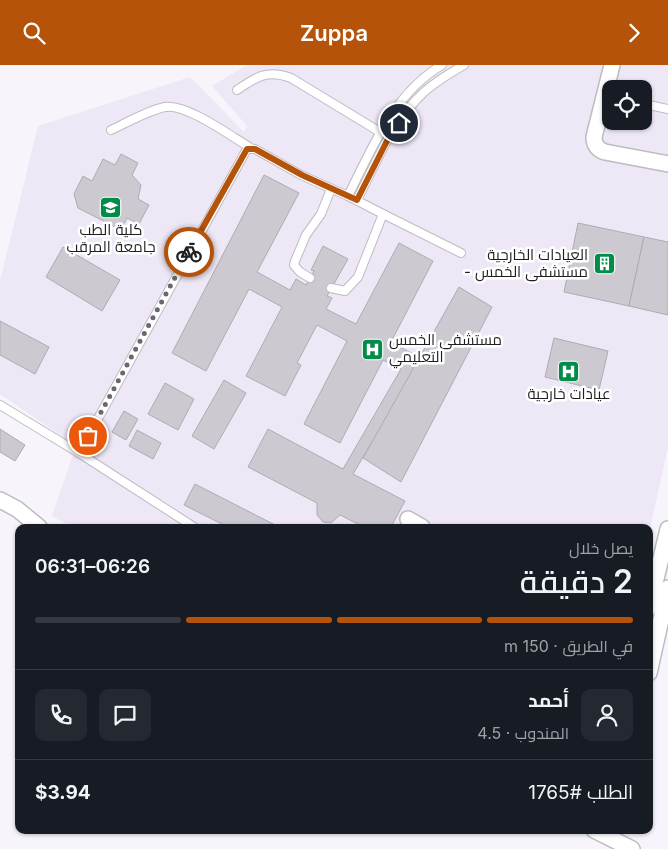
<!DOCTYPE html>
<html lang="ar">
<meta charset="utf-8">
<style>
body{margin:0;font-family:Inter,Cairo,sans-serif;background:#242831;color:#f1f3f6;direction:rtl;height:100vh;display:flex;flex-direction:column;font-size:19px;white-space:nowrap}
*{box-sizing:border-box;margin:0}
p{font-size:16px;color:#9ea1a6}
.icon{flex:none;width:28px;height:28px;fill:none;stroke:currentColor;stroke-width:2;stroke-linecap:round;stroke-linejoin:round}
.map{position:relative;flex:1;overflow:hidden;direction:ltr}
.sheet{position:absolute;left:15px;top:459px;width:638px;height:310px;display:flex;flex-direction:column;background:#171b24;border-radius:10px;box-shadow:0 1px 4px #0004;direction:rtl}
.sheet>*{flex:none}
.buttons{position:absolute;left:602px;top:15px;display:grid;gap:10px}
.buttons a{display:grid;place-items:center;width:50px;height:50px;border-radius:10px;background:#171b24;box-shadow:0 1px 4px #0004;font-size:25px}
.pin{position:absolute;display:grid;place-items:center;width:42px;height:42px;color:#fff;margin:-21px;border:2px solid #fff;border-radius:50%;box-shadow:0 1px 5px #0007}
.courier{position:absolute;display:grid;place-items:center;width:50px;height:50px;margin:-25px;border:4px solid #b45309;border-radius:50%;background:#fff;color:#222;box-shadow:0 1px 6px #0007}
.headline em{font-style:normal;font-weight:600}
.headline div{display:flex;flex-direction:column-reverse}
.headline{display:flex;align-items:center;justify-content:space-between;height:85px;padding:0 20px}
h1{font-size:32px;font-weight:600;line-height:38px}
.bar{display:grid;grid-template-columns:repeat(4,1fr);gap:8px 5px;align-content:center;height:60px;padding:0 20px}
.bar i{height:6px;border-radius:4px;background:#363941}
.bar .active{background:#b45309}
.bar p{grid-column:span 4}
.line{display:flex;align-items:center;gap:12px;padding:0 20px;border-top:1px solid #363941}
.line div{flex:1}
.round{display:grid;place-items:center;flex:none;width:52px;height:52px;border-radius:10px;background:#242831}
header{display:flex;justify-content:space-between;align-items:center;height:65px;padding:0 20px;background:#b45309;color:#fff;font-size:22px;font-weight:600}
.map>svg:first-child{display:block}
.built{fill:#ede7f6;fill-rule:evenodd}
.building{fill:#ccc9d0;stroke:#aeabb2}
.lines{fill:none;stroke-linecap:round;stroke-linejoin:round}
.lane-casing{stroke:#bebbc2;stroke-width:10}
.street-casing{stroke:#bebbc2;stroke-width:18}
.lane{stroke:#fff;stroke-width:8}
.street{stroke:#fff;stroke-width:15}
.done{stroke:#69686c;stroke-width:5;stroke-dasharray:0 9}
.route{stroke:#b45309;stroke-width:6}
.labels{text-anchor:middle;stroke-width:5;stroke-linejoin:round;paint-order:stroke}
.poi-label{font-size:15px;fill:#1d1c1f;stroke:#fff}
</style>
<header><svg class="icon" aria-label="forward" viewBox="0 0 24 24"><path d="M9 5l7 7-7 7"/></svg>Zuppa<svg class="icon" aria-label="search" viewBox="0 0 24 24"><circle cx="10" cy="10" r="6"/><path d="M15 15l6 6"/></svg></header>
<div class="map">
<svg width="668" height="784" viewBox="0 0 668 784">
<rect width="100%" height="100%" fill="#f7f4fc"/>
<path class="built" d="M247,0h421v382l-19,86v-6h-577l-20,-11 24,-70 -76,-52v-113l38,-155 152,-49 54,55 3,-6 -35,-40zM611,24h33v32h-33z"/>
<g class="building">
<path d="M121,89l17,9 -6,12 9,10 -3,14 11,6 -10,19 -12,-6 -6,12 -43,-22 -4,-14 9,-18 9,5 11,-22 12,6z"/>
<path d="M264,110l35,18 -42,79 33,18 6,-11 10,6 8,-14 -3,-1 12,-24 25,13 -21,37 5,2 -6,11 30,15 43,-81 34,18 -42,81 37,20 -9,17 -7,-4 -59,99 52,27 -14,26h-27l-24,-12 -9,8 -8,-1 -6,-7v-12l-69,-36 20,-38 75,40 58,-100 -18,-9 -43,83 -36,-19 43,-83 -30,-16 -20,38 4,2 -16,31 -39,-20 36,-69 -33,-18 -43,82 -34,-18z"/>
<path d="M578,158l66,14 -15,69 -65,-14z"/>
<path d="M644,172l24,5v73l-39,-9z"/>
<path d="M63,182l57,33 -18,31 -56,-34z"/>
<path d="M459,222l33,20 -91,175 -38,-24z"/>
<path d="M0,256l49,26 -14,27 -35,-19z"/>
<path d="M554,273l54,13 -9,39 -54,-13z"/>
<path d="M224,315l22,13 -32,56 -22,-13z"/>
<path d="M165,318l29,16 -16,31 -30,-16z"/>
<path d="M124,346l14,8 -12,21 -14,-8z"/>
<path d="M0,364l25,16 -10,16 -15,-9z"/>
<path d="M137,365l24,13 -8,16 -24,-13z"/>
<path d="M195,419l84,43h-51l-44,-22z"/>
</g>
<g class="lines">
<defs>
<g id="lane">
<path d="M237,25c19,-13 30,-21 54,-12l89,54"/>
<path d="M644,39l24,5"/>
<path d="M111,65c15,-7 38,-20 54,-23 21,-4 67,30 86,41"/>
<path d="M348,131c24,-48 46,-103 94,-131"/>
<path d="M357,135c19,-37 35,-78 66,-107 12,-11 27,-20 41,-28"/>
<path d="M383,149l78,39"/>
<path d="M310,213l-10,-6 -6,-7 1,-4 11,-26 15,-21 10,-25"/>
<path d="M0,340l79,48 115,74"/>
<path d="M79,388l168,-304h8l46,26 47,21 35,18 -25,63 -13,14 -14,-3"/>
</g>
<g id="street">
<path d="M612,0l-18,72c0,8 4,13 11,15l63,12"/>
<path d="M0,435l17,9 22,18"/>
<path d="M408,454l14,8"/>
<path d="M649,543l19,-79"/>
<path d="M649,608l19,-85"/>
<path d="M594,765l38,19"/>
</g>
</defs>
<use href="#lane" class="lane-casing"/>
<use href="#street" class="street-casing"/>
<use href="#lane" class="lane"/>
<use href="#street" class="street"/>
</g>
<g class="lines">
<path class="done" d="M88,371l101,-184"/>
<path class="route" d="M189,187l58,-103h8l47,26 55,25 33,-65 9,-12"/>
</g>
<defs>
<symbol id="university-square" viewBox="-11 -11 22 22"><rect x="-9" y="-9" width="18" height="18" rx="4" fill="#028c49" stroke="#fff"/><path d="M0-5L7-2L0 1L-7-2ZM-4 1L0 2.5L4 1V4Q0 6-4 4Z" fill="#fff"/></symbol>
<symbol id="building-square" viewBox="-11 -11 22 22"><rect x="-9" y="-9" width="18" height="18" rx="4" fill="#028c49" stroke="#fff"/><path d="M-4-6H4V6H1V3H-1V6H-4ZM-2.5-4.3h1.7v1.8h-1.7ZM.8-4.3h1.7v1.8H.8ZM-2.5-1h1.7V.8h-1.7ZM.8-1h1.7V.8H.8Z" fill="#fff"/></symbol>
<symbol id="hospital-square" viewBox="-11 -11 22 22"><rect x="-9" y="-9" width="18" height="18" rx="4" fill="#028c49" stroke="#fff"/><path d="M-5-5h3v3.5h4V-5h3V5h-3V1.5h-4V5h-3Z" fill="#fff"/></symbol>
</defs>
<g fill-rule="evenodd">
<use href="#university-square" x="98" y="130" width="25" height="25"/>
<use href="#building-square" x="592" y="186" width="25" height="25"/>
<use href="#hospital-square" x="360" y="272" width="25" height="25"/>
<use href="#hospital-square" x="556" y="294" width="25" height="25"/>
</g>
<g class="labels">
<g class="poi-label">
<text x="111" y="170">كلية الطب<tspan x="111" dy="17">جامعة المرقب</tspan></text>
<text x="588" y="195" text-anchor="end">العيادات الخارجية<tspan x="588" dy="17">- مستشفى الخمس</tspan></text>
<text x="389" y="280" text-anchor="start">مستشفى الخمس<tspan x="389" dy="17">التعليمي</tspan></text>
<text x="569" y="334">عيادات خارجية</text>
</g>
</g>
</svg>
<div class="buttons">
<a><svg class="icon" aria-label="locate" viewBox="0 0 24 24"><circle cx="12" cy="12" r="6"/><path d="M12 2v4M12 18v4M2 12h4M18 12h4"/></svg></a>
</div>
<div class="pin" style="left:88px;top:371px;background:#ea580c"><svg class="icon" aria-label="bag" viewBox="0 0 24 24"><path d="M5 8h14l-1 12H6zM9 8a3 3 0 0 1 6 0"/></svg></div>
<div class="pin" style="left:399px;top:58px;background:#1f2937"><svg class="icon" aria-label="home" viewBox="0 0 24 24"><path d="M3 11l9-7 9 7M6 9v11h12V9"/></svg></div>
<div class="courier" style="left:189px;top:187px"><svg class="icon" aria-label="bike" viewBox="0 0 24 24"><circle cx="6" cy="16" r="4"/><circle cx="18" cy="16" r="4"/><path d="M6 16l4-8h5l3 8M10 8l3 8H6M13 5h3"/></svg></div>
<section class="sheet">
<div class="headline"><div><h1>2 دقيقة</h1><p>يصل خلال</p></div><em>06:26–06:31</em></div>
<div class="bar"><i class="active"></i><i class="active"></i><i class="active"></i><i></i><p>في الطريق · 150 m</p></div>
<div class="line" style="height:90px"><a class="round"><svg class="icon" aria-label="person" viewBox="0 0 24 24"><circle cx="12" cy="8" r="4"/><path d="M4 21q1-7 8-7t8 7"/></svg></a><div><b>أحمد</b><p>المندوب · 4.5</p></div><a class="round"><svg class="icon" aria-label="chat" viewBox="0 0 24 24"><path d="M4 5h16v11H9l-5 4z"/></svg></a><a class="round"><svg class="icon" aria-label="phone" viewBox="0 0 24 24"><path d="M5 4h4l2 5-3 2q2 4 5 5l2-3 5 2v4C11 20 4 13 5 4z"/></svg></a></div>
<div class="line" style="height:65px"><div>الطلب #1765</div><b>$3.94</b></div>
</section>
</div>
